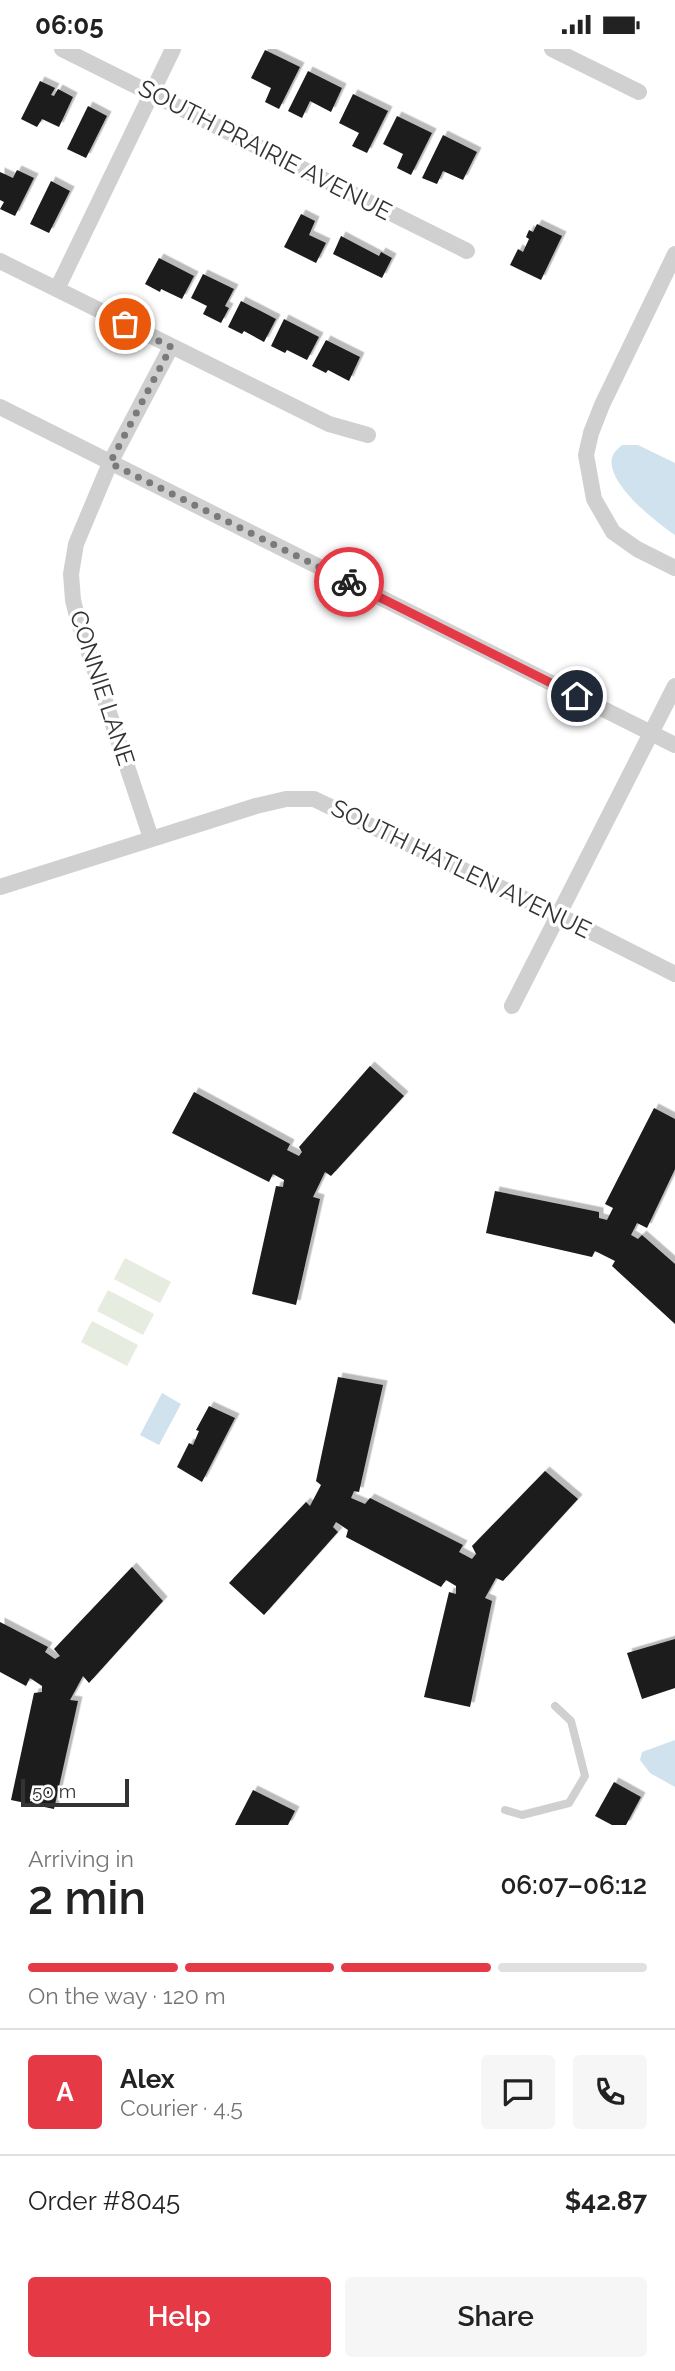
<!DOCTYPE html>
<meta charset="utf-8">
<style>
body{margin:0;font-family:Raleway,sans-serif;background:#f6f6f6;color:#222;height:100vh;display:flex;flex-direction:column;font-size:26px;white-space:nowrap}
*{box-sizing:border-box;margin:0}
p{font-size:23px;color:#767676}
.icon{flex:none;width:38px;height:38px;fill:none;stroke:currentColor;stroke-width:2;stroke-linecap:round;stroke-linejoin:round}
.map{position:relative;height:1776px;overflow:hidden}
.drawer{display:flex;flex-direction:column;background:#fff;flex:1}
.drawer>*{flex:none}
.scale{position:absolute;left:21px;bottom:18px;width:108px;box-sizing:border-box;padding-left:7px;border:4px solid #333;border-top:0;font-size:19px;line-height:24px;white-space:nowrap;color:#333;-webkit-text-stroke:5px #fff;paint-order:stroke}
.pin{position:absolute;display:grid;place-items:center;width:60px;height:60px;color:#fff;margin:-30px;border:4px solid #fff;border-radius:50%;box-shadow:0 2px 7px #0007}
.courier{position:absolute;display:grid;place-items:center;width:70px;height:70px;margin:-35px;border:5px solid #e63946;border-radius:50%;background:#fff;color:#222;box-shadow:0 2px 9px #0007}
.summary em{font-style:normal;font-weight:600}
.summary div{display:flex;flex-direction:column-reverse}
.summary{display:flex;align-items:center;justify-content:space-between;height:119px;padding:0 28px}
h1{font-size:46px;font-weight:600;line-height:52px}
.bar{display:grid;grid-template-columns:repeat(4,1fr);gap:10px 7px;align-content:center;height:84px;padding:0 28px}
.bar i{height:9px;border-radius:5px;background:#e0e0e0}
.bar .active{background:#e63946}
.bar p{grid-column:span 4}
.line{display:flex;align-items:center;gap:18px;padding:0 28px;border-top:2px solid #e0e0e0}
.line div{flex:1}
.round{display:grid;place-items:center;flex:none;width:74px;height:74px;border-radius:7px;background:#f6f6f6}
.action{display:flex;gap:14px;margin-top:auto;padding:14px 28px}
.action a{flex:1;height:80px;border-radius:7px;background:#e63946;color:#fff;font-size:28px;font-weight:600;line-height:80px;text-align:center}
.action a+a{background:#f6f6f6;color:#222}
.status{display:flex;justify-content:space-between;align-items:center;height:49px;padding:0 35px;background:#fff;direction:ltr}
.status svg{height:19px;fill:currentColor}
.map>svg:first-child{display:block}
.green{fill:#e6ecdf}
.water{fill:#cfe2ee}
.building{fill:#1a1a1a;filter:url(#shadow)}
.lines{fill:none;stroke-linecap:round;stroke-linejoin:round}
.lane{stroke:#d0d0d0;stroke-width:8}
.street{stroke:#d0d0d0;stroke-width:16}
.done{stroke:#7a7a7a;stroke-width:7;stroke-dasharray:0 12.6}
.route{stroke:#e63946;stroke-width:9}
.labels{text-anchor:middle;stroke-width:7;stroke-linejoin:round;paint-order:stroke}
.street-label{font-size:24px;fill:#333;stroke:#fff}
</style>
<div class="status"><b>06:05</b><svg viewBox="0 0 49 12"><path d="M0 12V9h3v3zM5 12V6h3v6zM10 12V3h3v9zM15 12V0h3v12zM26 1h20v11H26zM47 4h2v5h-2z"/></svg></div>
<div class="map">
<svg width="675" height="1776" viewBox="0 0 675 1776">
<defs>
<filter id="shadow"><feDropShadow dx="4.5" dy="-4.5" stdDeviation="0" flood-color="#0004"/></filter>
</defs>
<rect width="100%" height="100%" fill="#fff"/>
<g class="green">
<path d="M125,1209l46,24 -11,21 -46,-24z"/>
<path d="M108,1241l46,24 -11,21 -46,-24z"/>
<path d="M92,1272l46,24 -11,21 -46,-24z"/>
</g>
<g class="water">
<path d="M622,396h16l37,18v72c-18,-12 -76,-57 -61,-82 2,-3 5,-5 8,-8z"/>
<path d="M162,1344l19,11 -22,41 -19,-10z"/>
<path d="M675,1691v47l-25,-14 -10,-13 2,-8z"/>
</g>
<g class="building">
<path d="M265,1l35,17 -21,42 -14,-7 6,-14 -20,-10z"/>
<path d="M308,22l34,17 -11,24 -21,-11 -8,17 -14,-7z"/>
<path d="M40,32l15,7 -4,7 3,1 4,-7 15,8 -14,30 -17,-8 -5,8 -16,-8z"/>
<path d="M353,45l35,17 -21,42 -15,-7 7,-13 -20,-10z"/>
<path d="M88,57l19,10 -21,42 -19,-9z"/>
<path d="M397,67l35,17 -21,42 -14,-7 6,-14 -20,-10z"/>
<path d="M443,86l34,17 -14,28 -20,-9 -6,13 -15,-6z"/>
<path d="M17,121l17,8 -19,38 -15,-7 4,-7 -4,-2v-28l13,6z"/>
<path d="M51,132l19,10 -21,42 -19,-9z"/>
<path d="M301,165l14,7 -6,14 17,8 -10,20 -32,-16z"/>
<path d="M537,175l25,12 -21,44 -31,-15 8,-16 5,3 6,-13 -3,-2 3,-7 4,2z"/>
<path d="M341,187l38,20 2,-4 11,6 -10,20 -49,-24z"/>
<path d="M159,209l35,18 -12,23 -21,-10 -1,3 -15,-8z"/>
<path d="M203,225l31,15 -9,17 4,2 -8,15 -18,-9 4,-8 -16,-8z"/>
<path d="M241,252l35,18 -12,23 -20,-11 -2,3 -14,-7z"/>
<path d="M284,270l35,18 -12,23 -20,-10 -2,3 -14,-7z"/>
<path d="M326,291l34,17 -11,24 -21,-11 -2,3 -14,-7z"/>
<path d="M370,1017l34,30 -73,80 -6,-4 -12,25 7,2 -24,106 -44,-11 24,-108 7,1 1,-7 -11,-6 -4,8 -97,-49 22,-41 96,52 -3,6 12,6 3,-4 -3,-5z"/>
<path d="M654,1059l21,11v50l-28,59 -10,-5 -6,12 7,4 4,-4 33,29v60l-63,-58 3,-5 -20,-10 -3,6 -106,-24 9,-42 104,21v6l8,2 6,-12 -8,-4z"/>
<path d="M338,1328l45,8 -24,107 -5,-1 -3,7 14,6 5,-6 93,47 -4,7 13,7 4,-5 -4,-8 73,-75 33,28 -75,82 -7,-3 -11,20 7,3 -22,106 -46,-10 25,-105 7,2v-8l-10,-6 -5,7 -95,-50 2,-7 -12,-8 -3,5 5,5 -74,83 -35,-32 77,-81 4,4 11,-21 -5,-4z"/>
<path d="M209,1357l26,12 -33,64 -25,-15 12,-24 4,2 6,-14 -3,-1z"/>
<path d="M132,1518l31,34 -74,82 -6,-7 -13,24 8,1 -24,108 -43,-9 23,-107 8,-1v-6l-12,-8 -4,8 -26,-14v-50l48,25 -3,5 10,7 5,-3 -6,-7z"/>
<path d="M675,1590v49l-33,11 -15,-46z"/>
<path d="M614,1733l27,15 -15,28h-14l-17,-9z"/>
<path d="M253,1741l42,21 -7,14h-53z"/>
</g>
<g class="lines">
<path class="lane" d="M505,1761l17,5 47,-12 16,-27 -14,-55 -16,-15"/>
<g class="street">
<path d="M62,0l405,202"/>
<path d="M552,0l87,43"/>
<path d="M675,205l-73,151 -11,28 -5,22 8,44 19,33 24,17 38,19"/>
<path d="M0,212l329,163 39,11"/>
<path d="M57,240l116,-240"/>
<path d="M0,358l675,338"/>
<path d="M151,789l-73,-218 -5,-20 -2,-26 5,-30 34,-81 61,-116"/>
<path d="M0,838l256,-81 30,-7h28l244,116 117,59"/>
<path d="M512,957l163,-320"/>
</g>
</g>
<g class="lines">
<path class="done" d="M125,275l46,23 -61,116 239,119"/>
<path class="route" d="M349,533l228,114"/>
</g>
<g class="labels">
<g class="street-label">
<text transform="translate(265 101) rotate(27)" y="8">SOUTH PRAIRIE AVENUE</text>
<text transform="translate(102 639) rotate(72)" y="8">CONNIE LANE</text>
<text transform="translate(461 820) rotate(26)" y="8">SOUTH HATLEN AVENUE</text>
</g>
</g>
</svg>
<div class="scale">50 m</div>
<div class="pin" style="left:125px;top:275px;background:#ea580c"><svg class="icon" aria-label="bag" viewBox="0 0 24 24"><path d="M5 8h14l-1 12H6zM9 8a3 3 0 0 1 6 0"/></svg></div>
<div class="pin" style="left:577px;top:647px;background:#1f2937"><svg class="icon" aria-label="home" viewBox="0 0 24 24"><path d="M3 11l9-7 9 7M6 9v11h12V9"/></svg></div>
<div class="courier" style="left:349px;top:533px"><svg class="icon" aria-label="bike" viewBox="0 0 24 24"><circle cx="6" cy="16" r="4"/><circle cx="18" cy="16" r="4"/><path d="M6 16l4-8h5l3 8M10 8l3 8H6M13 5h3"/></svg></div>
</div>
<section class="drawer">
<div class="summary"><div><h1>2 min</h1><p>Arriving in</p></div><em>06:07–06:12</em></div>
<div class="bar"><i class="active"></i><i class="active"></i><i class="active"></i><i></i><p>On the way · 120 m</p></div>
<div class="line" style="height:126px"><b class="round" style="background:#e63946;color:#fff">A</b><div><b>Alex</b><p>Courier · 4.5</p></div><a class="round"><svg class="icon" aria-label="chat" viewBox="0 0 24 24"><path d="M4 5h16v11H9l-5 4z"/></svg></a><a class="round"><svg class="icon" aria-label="phone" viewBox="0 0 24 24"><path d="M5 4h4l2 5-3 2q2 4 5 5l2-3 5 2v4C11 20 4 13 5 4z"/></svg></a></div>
<div class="line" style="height:91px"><div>Order #8045</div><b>$42.87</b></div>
<div class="action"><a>Help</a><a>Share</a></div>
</section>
